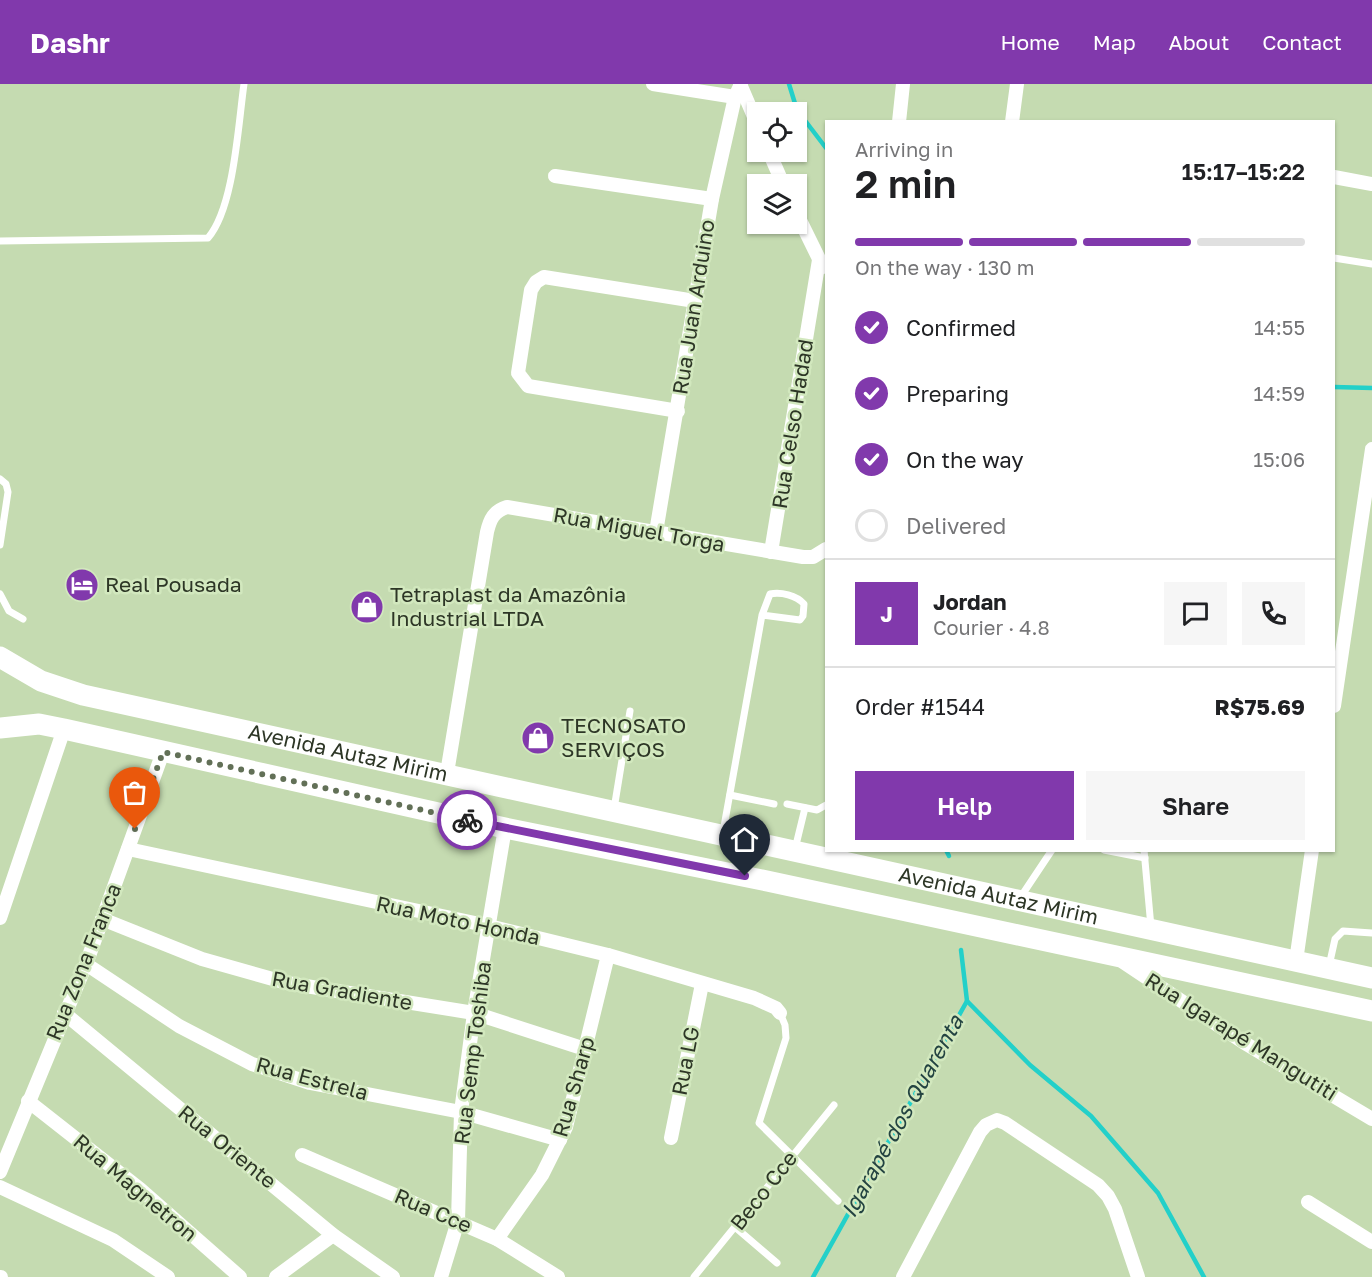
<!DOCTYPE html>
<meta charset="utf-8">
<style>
body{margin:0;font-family:"Golos Text",sans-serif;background:#f6f6f6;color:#202124;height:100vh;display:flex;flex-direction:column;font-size:22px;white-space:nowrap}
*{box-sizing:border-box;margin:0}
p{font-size:20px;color:#757577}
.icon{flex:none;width:33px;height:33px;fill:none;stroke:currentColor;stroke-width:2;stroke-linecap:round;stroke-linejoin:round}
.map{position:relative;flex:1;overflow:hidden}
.drawer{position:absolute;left:825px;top:36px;width:510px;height:732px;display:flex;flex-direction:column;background:#fff;border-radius:0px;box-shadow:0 2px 4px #0004}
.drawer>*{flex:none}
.tools{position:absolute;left:747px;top:18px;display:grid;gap:12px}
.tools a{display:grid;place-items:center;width:60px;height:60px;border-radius:0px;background:#fff;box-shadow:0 2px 4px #0004;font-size:30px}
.pin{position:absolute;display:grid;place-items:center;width:51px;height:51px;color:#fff;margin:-62px -26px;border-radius:50% 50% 50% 0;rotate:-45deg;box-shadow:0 0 6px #0007}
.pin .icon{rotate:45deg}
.courier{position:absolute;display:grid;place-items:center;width:60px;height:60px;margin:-30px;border:4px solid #8139ac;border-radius:50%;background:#fff;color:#222;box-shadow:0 2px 8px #0007}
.headline em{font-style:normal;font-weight:600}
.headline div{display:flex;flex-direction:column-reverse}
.headline{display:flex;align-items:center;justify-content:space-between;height:102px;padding:0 30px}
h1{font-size:39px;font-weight:600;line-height:45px}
.bar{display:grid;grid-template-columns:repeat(4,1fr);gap:9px 6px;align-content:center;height:72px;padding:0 30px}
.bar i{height:8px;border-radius:4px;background:#e0e0e0}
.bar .active{background:#8139ac}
.bar p{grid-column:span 4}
.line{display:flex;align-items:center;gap:15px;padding:0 30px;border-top:2px solid #e0e0e0}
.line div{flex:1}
.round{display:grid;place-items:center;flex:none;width:63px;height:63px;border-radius:0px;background:#f6f6f6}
ol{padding:0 30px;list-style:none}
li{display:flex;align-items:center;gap:18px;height:66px}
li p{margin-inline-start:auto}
li .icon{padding:6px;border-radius:50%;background:#8139ac;color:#fff;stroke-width:4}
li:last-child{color:#757577}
li i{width:33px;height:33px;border:3px solid #e0e0e0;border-radius:50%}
.primary-button{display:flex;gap:12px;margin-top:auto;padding:12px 30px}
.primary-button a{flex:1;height:69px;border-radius:0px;background:#8139ac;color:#fff;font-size:24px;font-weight:600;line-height:69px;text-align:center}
.primary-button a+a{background:#f6f6f6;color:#202124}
header{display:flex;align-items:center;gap:36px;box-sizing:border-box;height:84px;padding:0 30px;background:#8139ac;color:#fff}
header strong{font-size:28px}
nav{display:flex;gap:33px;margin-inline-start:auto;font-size:21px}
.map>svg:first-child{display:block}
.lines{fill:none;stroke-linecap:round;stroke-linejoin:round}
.stream{stroke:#23d0c9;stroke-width:4.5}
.service{stroke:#fff;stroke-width:7}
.minor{stroke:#fff;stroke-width:14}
.primary{stroke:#fff;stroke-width:21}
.done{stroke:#627057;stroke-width:6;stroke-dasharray:0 10.8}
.route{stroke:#8139ac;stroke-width:8}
.labels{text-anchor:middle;stroke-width:5;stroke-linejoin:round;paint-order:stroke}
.street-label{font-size:21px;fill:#2d3626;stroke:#d2e8be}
.poi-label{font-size:21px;fill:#2d3626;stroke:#d2e8be;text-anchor:start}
.water-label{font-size:22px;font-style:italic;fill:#234341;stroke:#d2e8be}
</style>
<header>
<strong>Dashr</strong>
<nav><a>Home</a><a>Map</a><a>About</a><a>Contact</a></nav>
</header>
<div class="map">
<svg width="1372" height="1193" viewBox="0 0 1372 1193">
<rect width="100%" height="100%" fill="#c5dbb1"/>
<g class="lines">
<g class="stream">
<path d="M789,0l8,26 29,38"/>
<path d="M1334,303l38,1"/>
<path d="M946,766l3,6"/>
<path d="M967,917l63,64 61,51 67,77 46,84"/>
<path d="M813,1193l154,-276 -6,-51"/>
</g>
<g class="service">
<path d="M0,157l208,-3c26,-30 30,-112 36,-154"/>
<path d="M1334,174l38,6"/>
<path d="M0,395l6,5 2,8 -8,53"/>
<path d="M0,510l9,17 14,8"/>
<path d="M730,711l44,9"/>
<path d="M787,720l30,6 9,-5"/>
<path d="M614,725l16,-98"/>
<path d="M723,748l39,-217 8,-21c11,-2 26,1 34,10l-1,12 -3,4 -38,-5"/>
<path d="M795,765l10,-41"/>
<path d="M1104,766l41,8"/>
<path d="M1144,766l7,77"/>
<path d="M1020,814l32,-48"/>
<path d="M1329,882l6,-27 8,-8 29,2"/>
<path d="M780,929l5,12 1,13 -27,85 79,78"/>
<path d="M735,1143l42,36"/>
<path d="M694,1193l140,-172"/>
</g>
<g class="minor">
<path d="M653,0l82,13"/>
<path d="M740,0l18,42"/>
<path d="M899,38l4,-38"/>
<path d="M1012,38l5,-38"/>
<path d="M769,68l14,32"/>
<path d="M555,92l157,23"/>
<path d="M1334,93l38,7"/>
<path d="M796,128l27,55"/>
<path d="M678,327l-150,-25 -10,-13 13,-83 5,-8 8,-5 151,24"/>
<path d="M656,448l56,-333 23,-102 6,-13"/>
<path d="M771,468l48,-292"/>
<path d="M1334,622l38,-257"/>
<path d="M447,689l40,-241c3,-13 7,-21 20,-25l296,50h10l13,-8"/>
<path d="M128,765l361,77 119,29 146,43 22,10 4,5"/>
<path d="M0,834l64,-189"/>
<path d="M102,835l100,40 85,24 187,30 111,36"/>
<path d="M1296,877l16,-111"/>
<path d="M1123,878l120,80 129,77"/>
<path d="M86,880l93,62 73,38 58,19 151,29 99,28"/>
<path d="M64,929l269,222 60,42"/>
<path d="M28,1017l112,88 100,88"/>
<path d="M671,1054l31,-154"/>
<path d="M302,1071l195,84 61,38"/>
<path d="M0,1088l86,-208 77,-212"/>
<path d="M0,1103l113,53 55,37"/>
<path d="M1308,1118l64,40"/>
<path d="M497,1155l45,-64 24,-48 42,-172"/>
<path d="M0,1193h1"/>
<path d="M276,1193l57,-42"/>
<path d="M441,1193l17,-56 3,-109 13,-99 31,-185"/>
<path d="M903,1193l77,-145 6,-7 11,-5 8,3 93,62 10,11 7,13 23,68"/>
</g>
<g class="primary">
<path id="s1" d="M0,573l41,24 42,14 1289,283"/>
<path d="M0,644l39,-4 25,5 441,99 262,53 605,130"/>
</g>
</g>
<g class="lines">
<path class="done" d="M135,745l28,-77 304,68"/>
<path class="route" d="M467,736l278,56"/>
</g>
<defs>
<symbol id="hotel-disc" viewBox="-11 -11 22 22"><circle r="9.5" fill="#8139ac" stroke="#d2e8be"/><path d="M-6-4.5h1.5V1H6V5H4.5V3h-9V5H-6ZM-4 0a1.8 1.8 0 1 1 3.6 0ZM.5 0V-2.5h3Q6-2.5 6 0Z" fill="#fff"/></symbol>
<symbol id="shop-disc" viewBox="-11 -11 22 22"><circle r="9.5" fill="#8139ac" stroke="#d2e8be"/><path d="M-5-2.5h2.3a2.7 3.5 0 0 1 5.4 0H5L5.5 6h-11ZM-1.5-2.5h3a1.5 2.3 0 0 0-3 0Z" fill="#fff"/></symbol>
</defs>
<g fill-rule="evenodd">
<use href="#hotel-disc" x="63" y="482" width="38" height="38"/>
<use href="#shop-disc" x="348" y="504" width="38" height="38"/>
<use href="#shop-disc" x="519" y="635" width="38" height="38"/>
</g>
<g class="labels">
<g class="street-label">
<text transform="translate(694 223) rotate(-81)" y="7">Rua Juan Arduino</text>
<text transform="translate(793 340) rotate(-81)" y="7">Rua Celso Hadad</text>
<text transform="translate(639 446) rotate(10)" y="7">Rua Miguel Torga</text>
<text dy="7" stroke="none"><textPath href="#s1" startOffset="363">Avenida Autaz Mirim</textPath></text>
<text dy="7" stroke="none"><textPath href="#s1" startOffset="1029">Avenida Autaz Mirim</textPath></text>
<text transform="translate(458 837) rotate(12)" y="7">Rua Moto Honda</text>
<text transform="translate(84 878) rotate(-68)" y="7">Rua Zona Franca</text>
<text transform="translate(342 907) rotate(10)" y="7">Rua Gradiente</text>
<text transform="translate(1241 953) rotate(32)" y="7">Rua Igarapé Mangutiti</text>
<text transform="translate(473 969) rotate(-83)" y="7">Rua Semp Toshiba</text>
<text transform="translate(686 977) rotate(-79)" y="7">Rua LG</text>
<text transform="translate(312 995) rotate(15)" y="7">Rua Estrela</text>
<text transform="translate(574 1003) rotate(-74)" y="7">Rua Sharp</text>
<text transform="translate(227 1063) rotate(39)" y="7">Rua Oriente</text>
<text transform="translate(135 1104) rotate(40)" y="7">Rua Magnetron</text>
<text transform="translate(764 1107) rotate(-52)" y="7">Beco Cce</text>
<text transform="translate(433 1127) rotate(23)" y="7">Rua Cce</text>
</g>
<g class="poi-label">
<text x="105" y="508">Real Pousada</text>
<text x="390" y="518">Tetraplast da Amazônia<tspan x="390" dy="24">Industrial LTDA</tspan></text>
<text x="561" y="649">TECNOSATO<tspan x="561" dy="24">SERVIÇOS</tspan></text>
</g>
<g class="water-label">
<text transform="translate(902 1032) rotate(-61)" y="8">Igarapé dos Quarenta</text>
</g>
</g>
</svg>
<div class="tools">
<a><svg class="icon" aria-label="locate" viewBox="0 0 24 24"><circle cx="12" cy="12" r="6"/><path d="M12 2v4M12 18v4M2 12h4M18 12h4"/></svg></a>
<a><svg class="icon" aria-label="layers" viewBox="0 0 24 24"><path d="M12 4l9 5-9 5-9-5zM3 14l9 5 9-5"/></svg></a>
</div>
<div class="pin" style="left:135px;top:745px;background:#ea580c"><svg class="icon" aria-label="bag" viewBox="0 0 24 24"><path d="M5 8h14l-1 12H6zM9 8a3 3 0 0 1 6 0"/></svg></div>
<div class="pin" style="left:745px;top:792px;background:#1f2937"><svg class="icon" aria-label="home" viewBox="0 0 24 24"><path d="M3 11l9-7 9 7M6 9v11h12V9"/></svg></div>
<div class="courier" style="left:467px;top:736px"><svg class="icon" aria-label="bike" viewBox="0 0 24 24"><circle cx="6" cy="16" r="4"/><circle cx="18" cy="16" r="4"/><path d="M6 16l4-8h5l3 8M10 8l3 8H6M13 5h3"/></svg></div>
<section class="drawer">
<div class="headline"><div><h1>2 min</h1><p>Arriving in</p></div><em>15:17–15:22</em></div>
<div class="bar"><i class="active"></i><i class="active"></i><i class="active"></i><i></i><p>On the way · 130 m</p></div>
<ol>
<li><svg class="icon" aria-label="check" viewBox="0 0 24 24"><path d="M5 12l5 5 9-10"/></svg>Confirmed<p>14:55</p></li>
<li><svg class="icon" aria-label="check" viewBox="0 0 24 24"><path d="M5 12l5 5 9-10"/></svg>Preparing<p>14:59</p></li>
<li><svg class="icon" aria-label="check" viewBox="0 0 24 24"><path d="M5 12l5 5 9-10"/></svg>On the way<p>15:06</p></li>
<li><i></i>Delivered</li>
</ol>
<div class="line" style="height:108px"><b class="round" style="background:#8139ac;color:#fff">J</b><div><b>Jordan</b><p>Courier · 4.8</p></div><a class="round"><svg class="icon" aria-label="chat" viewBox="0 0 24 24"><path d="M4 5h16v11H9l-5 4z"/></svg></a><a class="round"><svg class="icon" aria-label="phone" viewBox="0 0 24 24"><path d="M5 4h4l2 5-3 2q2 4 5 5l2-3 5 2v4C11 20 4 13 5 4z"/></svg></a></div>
<div class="line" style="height:78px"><div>Order #1544</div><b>R$75.69</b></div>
<div class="primary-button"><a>Help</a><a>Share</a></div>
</section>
</div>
